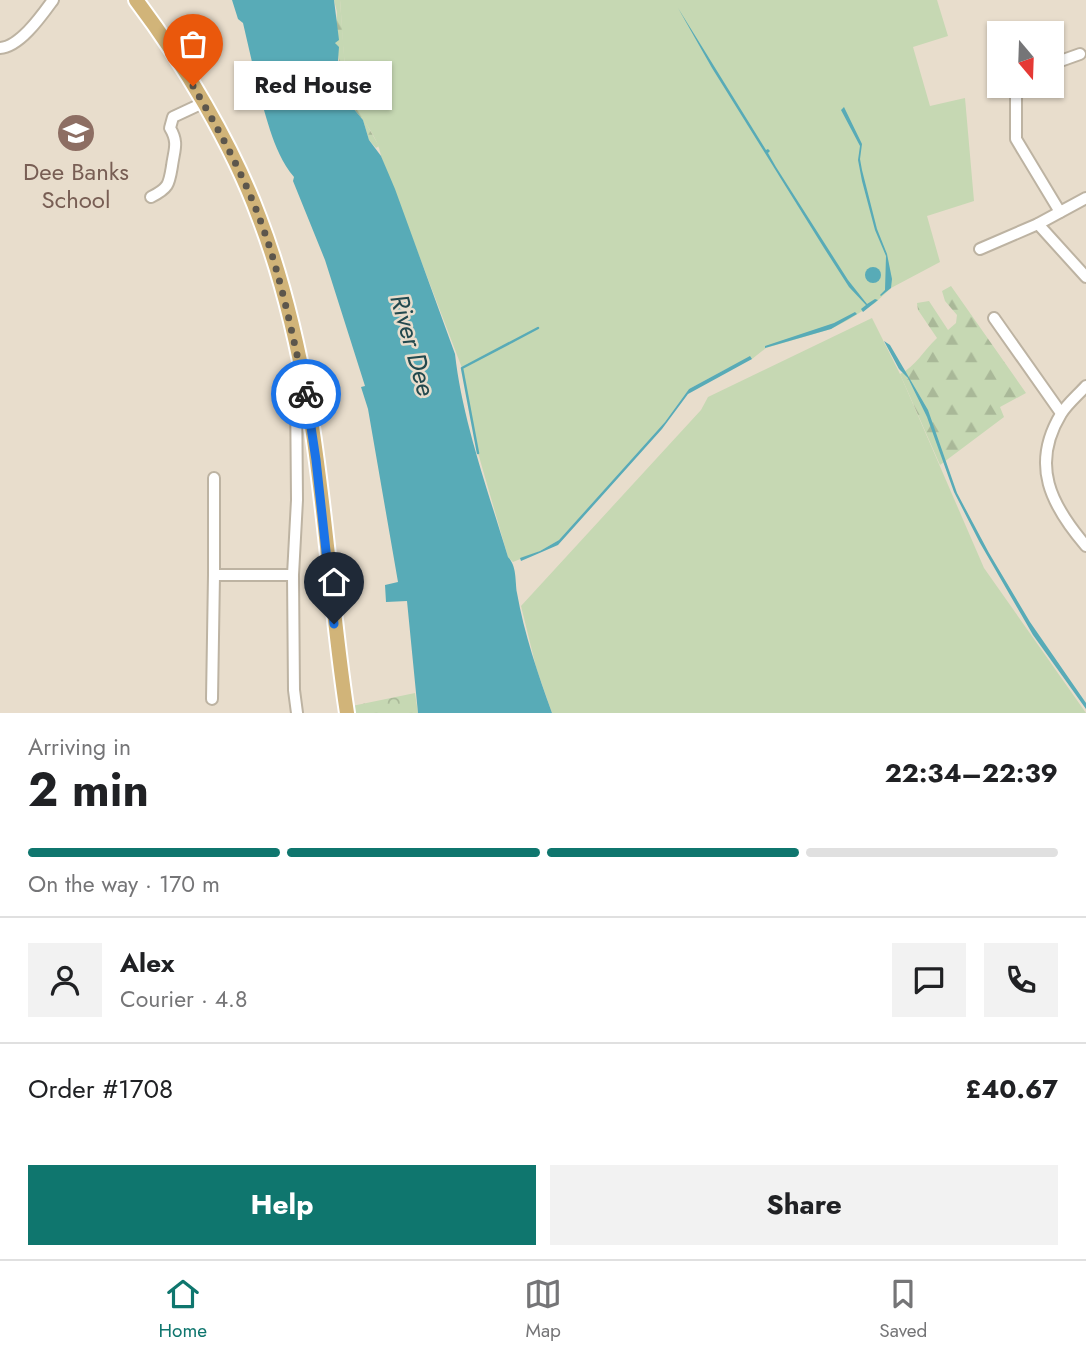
<!DOCTYPE html>
<meta charset="utf-8">
<style>
body{margin:0;font-family:Jost,sans-serif;background:#f2f2f2;color:#202124;height:100vh;display:flex;flex-direction:column;font-size:26px;white-space:nowrap}
*{box-sizing:border-box;margin:0}
p{font-size:23px;color:#757577}
.icon{flex:none;width:38px;height:38px;fill:none;stroke:currentColor;stroke-width:2;stroke-linecap:round;stroke-linejoin:round}
.map{position:relative;height:713px;overflow:hidden}
.sheet{display:flex;flex-direction:column;background:#fff;flex:1}
.sheet>*{flex:none}
.needle{width:46px;rotate:161deg}
.buttons{position:absolute;left:987px;top:21px;display:grid;gap:14px}
.buttons a{display:grid;place-items:center;width:77px;height:77px;border-radius:0px;background:#fff;box-shadow:0 2px 5px #0004;font-size:35px}
.pin{position:absolute;display:grid;place-items:center;width:60px;height:60px;color:#fff;margin:-72px -30px;border-radius:50% 50% 50% 0;rotate:-45deg;box-shadow:0 0 7px #0007}
.pin .icon{rotate:45deg}
.courier{position:absolute;display:grid;place-items:center;width:70px;height:70px;margin:-35px;border:5px solid #1a73e8;border-radius:50%;background:#fff;color:#222;box-shadow:0 2px 9px #0007}
.bubble{position:absolute;height:49px;border-radius:0px;background:#fff;box-shadow:0 2px 5px #0004;font-size:23px;font-weight:700;line-height:49px;text-align:center}
.headline em{font-style:normal;font-weight:700}
.headline div{display:flex;flex-direction:column-reverse}
.headline{display:flex;align-items:center;justify-content:space-between;height:119px;padding:0 28px}
h1{font-size:46px;font-weight:700;line-height:52px}
.bar{display:grid;grid-template-columns:repeat(4,1fr);gap:10px 7px;align-content:center;height:84px;padding:0 28px}
.bar i{height:9px;border-radius:5px;background:#e0e0e0}
.bar .on{background:#0f766e}
.bar p{grid-column:span 4}
.line{display:flex;align-items:center;gap:18px;padding:0 28px;border-top:2px solid #e0e0e0}
.line div{flex:1}
.round{display:grid;place-items:center;flex:none;width:74px;height:74px;border-radius:0px;background:#f2f2f2}
.button{display:flex;gap:14px;margin-top:auto;padding:14px 28px}
.button a{flex:1;height:80px;border-radius:0px;background:#0f766e;color:#fff;font-size:28px;font-weight:700;line-height:80px;text-align:center}
.button a+a{background:#f2f2f2;color:#202124}
.dock{display:flex;justify-content:space-around;align-items:center;height:98px;border-top:2px solid #e0e0e0;background:#fff;font-size:19px;color:#757577}
.dock a{display:grid;justify-items:center;gap:4px}
.dock .on{color:#0f766e}
.map>svg:first-child{display:block}
.grass{fill:#c6d8b3}
.forest{fill:url(#forest-firs)}
.park{fill:url(#park-crowns)}
.water{fill:#58abb7}
.lines{fill:none;stroke-linecap:round;stroke-linejoin:round}
.stream{stroke:#58abb7;stroke-width:2.5}
.minor-casing{stroke:#bdb3a2;stroke-width:14}
.major-casing{stroke:#fff;stroke-width:18}
.minor{stroke:#fff;stroke-width:10}
.major{stroke:#d1b479;stroke-width:14}
.done{stroke:#5c564c;stroke-width:7;stroke-dasharray:0 12.6}
.route{stroke:#1a73e8;stroke-width:9}
.labels{text-anchor:middle;stroke-width:5;stroke-linejoin:round;paint-order:stroke}
.education-label{font-size:24px;fill:#785e54;stroke:#e8ddcc}
.water-label{font-size:26px;font-style:italic;fill:#22494e;stroke:#e8ddcc}
</style>
<div class="map">
<svg width="1086" height="713" viewBox="0 0 1086 713">
<defs>
<pattern id="forest-firs" width="22" height="20" patternUnits="userSpaceOnUse" patternTransform="scale(1.75)"><rect width="22" height="20" fill="#c6d8b3"/><path d="M5 1l3.5 6h-7zM16 11l3.5 6h-7z" fill="#a9b898"/></pattern>
<pattern id="park-crowns" width="20" height="18" patternUnits="userSpaceOnUse" patternTransform="scale(1.75)"><rect width="20" height="18" fill="#c6d8b3"/><path d="M2 6a3 3 0 1 1 6 0M12 15a3 3 0 1 1 6 0" fill="none" stroke="#a9b898"/></pattern>
</defs>
<rect width="100%" height="100%" fill="#e8ddcc"/>
<g class="grass">
<path d="M340,0h597l11,36 -35,11 17,59 35,-8 9,103 -47,15 13,46 -49,26 -16,15 -27,17 -17,9 -65,19 -14,11 -24,9 -39,21 -24,33 -106,118 -19,11 -27,11 -5,-5 -30,-104 -16,-85 -81,-212c-3,-20 -19,-35 -27,-53 -12,-33 -11,-69 -14,-103z"/>
<path d="M872,318l28,56 84,194 102,145h-534l-16,-46 -15,-61 180,-196 7,-13z"/>
</g>
<g class="forest">
<path d="M334,0h6l5,68 10,36 24,42 -3,2 -7,-8 -6,-20 -10,-12 -7,-15 -11,-51 2,-30z"/>
<path d="M951,286l75,107 -26,14 4,10 -64,48 -40,-91c16,-8 23,-23 37,-36l-19,-28 -1,-7 12,-2 19,29 8,-7 1,-8 -12,-14 -3,-10z"/>
</g>
<path class="park" d="M415,693l3,20h-64l-2,-7z"/>
<g class="water">
<path d="M232,0h102l5,40 -4,3 4,4 -1,13 9,33 6,15 10,12 6,20 12,16 14,33 60,165c7,65 34,140 53,203 9,9 7,24 9,36 7,40 21,81 35,120h-134l-11,-112 -21,1 -1,-17 13,-3 -30,-173 -7,-22 4,-1 -40,-126 -32,-79 1,-4c-26,-31 -28,-74 -45,-110l3,-5 -9,-39 -5,-4z"/>
<path d="M678,8l88,142 2,-1 2,2 -2,2 8,14 72,113 19,24 8,-5 3,1 -15,12 -2,-3 5,-4 -17,-18 -25,-39 -112,-180z"/>
<path d="M844,107l18,37 -2,15 2,11 15,59 10,25 5,25 -1,9 -10,8 -1,-1 5,-5 1,-34 -11,-26 -13,-49 -4,-21 2,-14 -19,-36z"/>
<circle cx="873" cy="275" r="8"/>
<path d="M855,312l2,2 -26,15 -66,19v-2l69,-23z"/>
<path d="M884,341l6,4 38,65 29,83 32,60 41,69 56,81v6l-53,-74 -53,-92 -26,-51 -27,-75 -19,-39 -9,-9z"/>
<path d="M750,356l2,3 -64,35 -26,35 -104,116 -37,16 -1,-3 20,-7 19,-11 106,-118 24,-33z"/>
</g>
<g class="lines">
<path class="stream" d="M478,453l-16,-85 76,-40"/>
<defs>
<g id="minor">
<path d="M0,48c20,-1 42,-33 53,-48"/>
<path d="M1052,64l28,-10"/>
<path d="M1016,86v53l44,73"/>
<path d="M151,197c18,-9 18,-13 21,-31 2,-16 7,-23 -2,-38l3,-11 30,-14"/>
<path d="M1038,224l48,53"/>
<path d="M980,249l58,-25 48,-26"/>
<path d="M994,318l67,95"/>
<path d="M1086,386c-8,9 -19,18 -25,28 -31,51 -10,91 25,132"/>
<path d="M214,478v97h79"/>
<path d="M212,699l2,-124"/>
<path d="M297,713l-3,-23 -1,-115 4,-75 -1,-114 6,-8"/>
</g>
<path id="major" d="M136,0c47,62 96,144 123,217 22,57 38,124 49,185 18,103 23,208 39,311"/>
</defs>
<use href="#minor" class="minor-casing"/>
<use href="#major" class="major-casing"/>
<use href="#minor" class="minor"/>
<use href="#major" class="major"/>
</g>
<g class="lines">
<path class="done" d="M193,86c25,42 49,86 66,131 22,57 33,118 47,177"/>
<path class="route" d="M306,394l10,66 18,164"/>
</g>
<defs>
<symbol id="school-disc" viewBox="-11 -11 22 22"><circle r="9.5" fill="#8d6e63" stroke="#e8ddcc"/><path d="M0-5L7-2L0 1L-7-2ZM-4 1L0 2.5L4 1V4Q0 6-4 4Z" fill="#fff"/></symbol>
</defs>
<g fill-rule="evenodd">
<use href="#school-disc" x="54" y="111" width="44" height="44"/>
</g>
<g class="labels">
<g class="education-label">
<text x="76" y="180">Dee Banks<tspan x="76" dy="28">School</tspan></text>
</g>
<g class="water-label">
<text transform="translate(413 345) rotate(74)" y="9">River Dee</text>
</g>
</g>
</svg>
<div class="buttons">
<a><svg class="needle" viewBox="-14 -14 28 28"><path d="M0-13l5 13h-10z" fill="#e53935"/><path d="M0 13l5-13h-10z" fill="#757577"/></svg></a>
</div>
<div class="pin" style="left:193px;top:86px;background:#ea580c"><svg class="icon" aria-label="bag" viewBox="0 0 24 24"><path d="M5 8h14l-1 12H6zM9 8a3 3 0 0 1 6 0"/></svg></div>
<div class="pin" style="left:334px;top:624px;background:#1f2937"><svg class="icon" aria-label="home" viewBox="0 0 24 24"><path d="M3 11l9-7 9 7M6 9v11h12V9"/></svg></div>
<div class="courier" style="left:306px;top:394px"><svg class="icon" aria-label="bike" viewBox="0 0 24 24"><circle cx="6" cy="16" r="4"/><circle cx="18" cy="16" r="4"/><path d="M6 16l4-8h5l3 8M10 8l3 8H6M13 5h3"/></svg></div>
<div class="bubble" style="left:234px;top:61px;width:158px">Red House</div>
</div>
<section class="sheet">
<div class="headline"><div><h1>2 min</h1><p>Arriving in</p></div><em>22:34–22:39</em></div>
<div class="bar"><i class="on"></i><i class="on"></i><i class="on"></i><i></i><p>On the way · 170 m</p></div>
<div class="line" style="height:126px"><a class="round"><svg class="icon" aria-label="person" viewBox="0 0 24 24"><circle cx="12" cy="8" r="4"/><path d="M4 21q1-7 8-7t8 7"/></svg></a><div><b>Alex</b><p>Courier · 4.8</p></div><a class="round"><svg class="icon" aria-label="chat" viewBox="0 0 24 24"><path d="M4 5h16v11H9l-5 4z"/></svg></a><a class="round"><svg class="icon" aria-label="phone" viewBox="0 0 24 24"><path d="M5 4h4l2 5-3 2q2 4 5 5l2-3 5 2v4C11 20 4 13 5 4z"/></svg></a></div>
<div class="line" style="height:91px"><div>Order #1708</div><b>£40.67</b></div>
<div class="button"><a>Help</a><a>Share</a></div>
</section>
<nav class="dock">
<a class="on"><svg class="icon" aria-label="home" viewBox="0 0 24 24"><path d="M3 11l9-7 9 7M6 9v11h12V9"/></svg>Home</a>
<a><svg class="icon" aria-label="map" viewBox="0 0 24 24"><path d="M3 6l6-2 6 2 6-2v14l-6 2-6-2-6 2zM9 4v14M15 6v14"/></svg>Map</a>
<a><svg class="icon" aria-label="saved" viewBox="0 0 24 24"><path d="M7 4h10v16l-5-4-5 4z"/></svg>Saved</a>
</nav>
